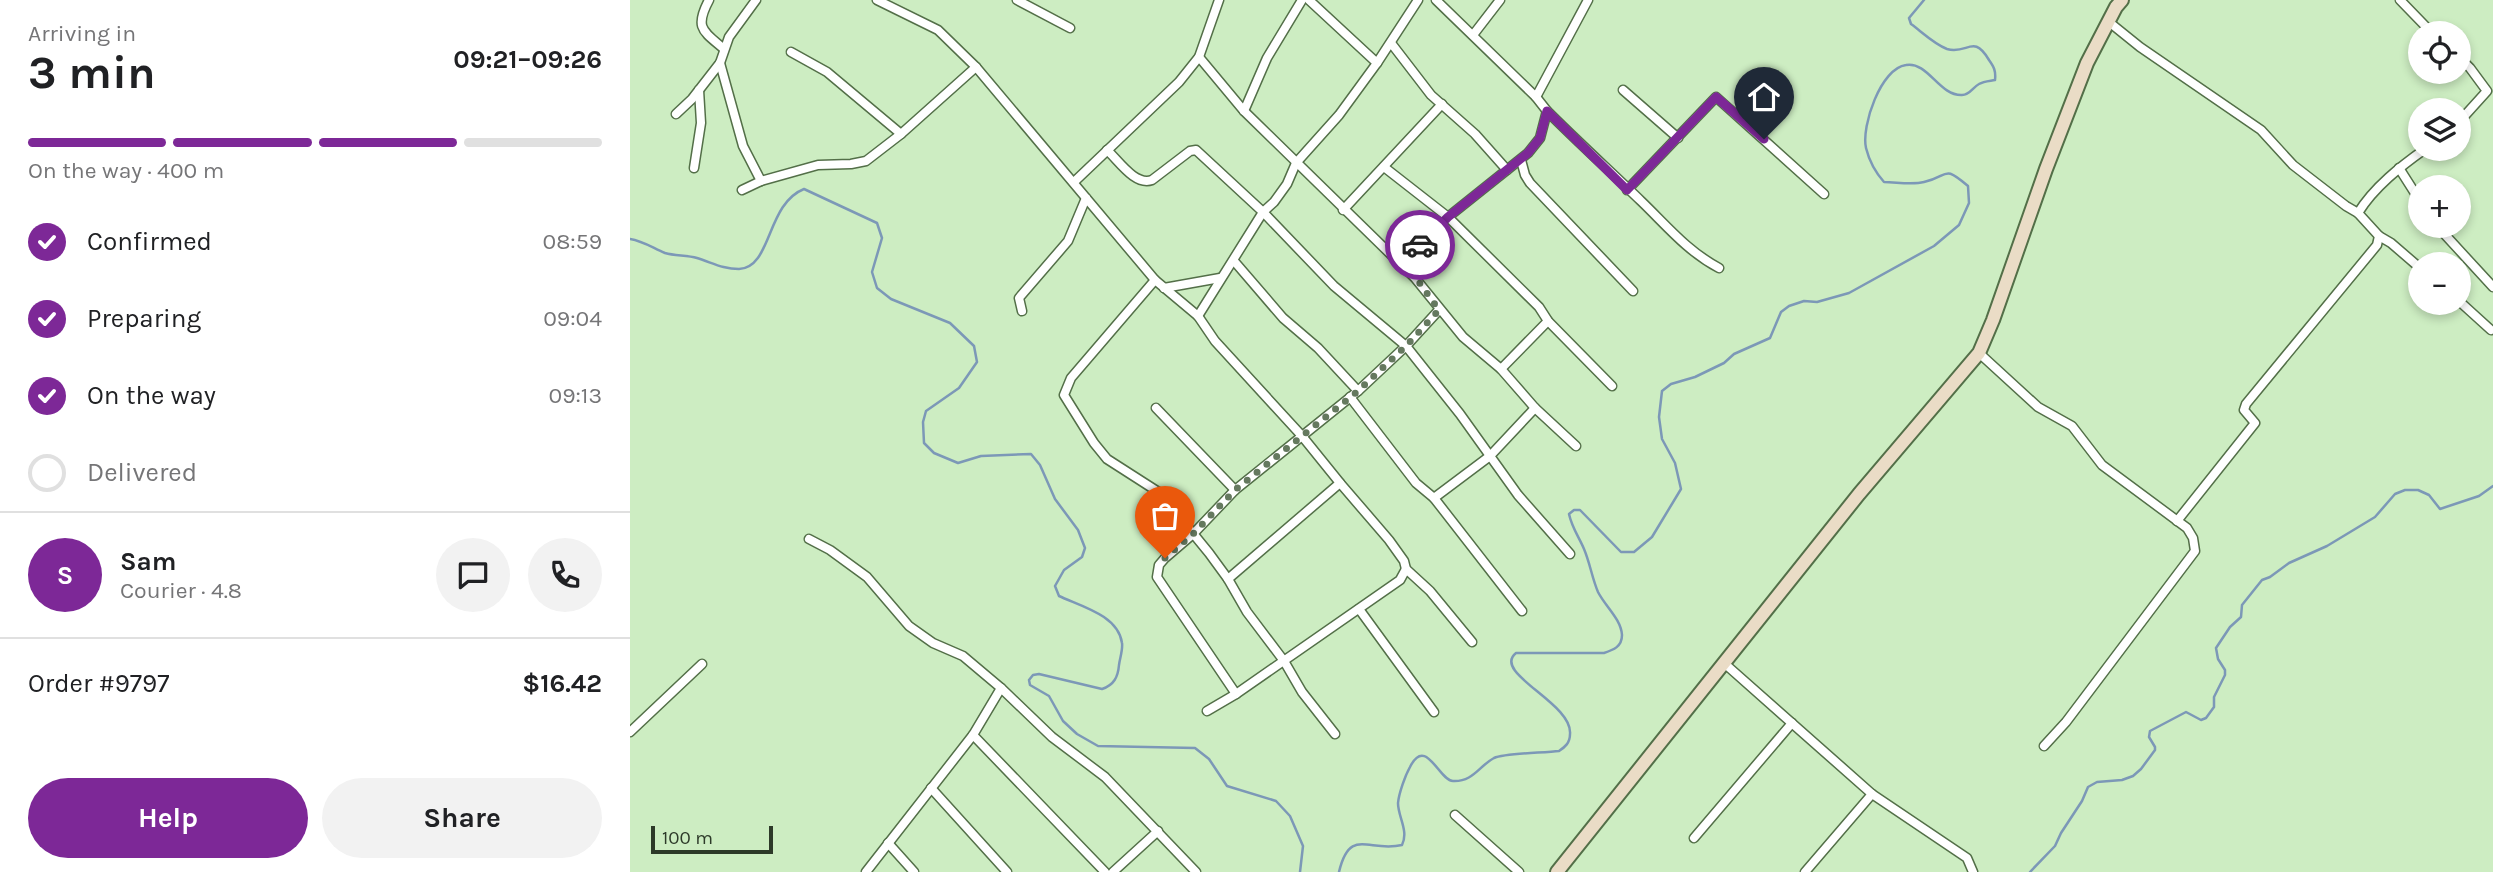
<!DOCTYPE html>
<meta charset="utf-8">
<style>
body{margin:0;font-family:Karla,sans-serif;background:#f2f2f2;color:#202124;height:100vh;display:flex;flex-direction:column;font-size:26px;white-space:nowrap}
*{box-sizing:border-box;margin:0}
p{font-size:23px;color:#757577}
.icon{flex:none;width:38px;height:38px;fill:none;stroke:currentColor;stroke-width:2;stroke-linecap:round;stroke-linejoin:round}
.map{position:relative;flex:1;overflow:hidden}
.details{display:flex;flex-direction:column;background:#fff;width:630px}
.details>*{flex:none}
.controls{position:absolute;left:1778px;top:21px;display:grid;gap:14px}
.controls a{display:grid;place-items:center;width:63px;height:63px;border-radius:50%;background:#fff;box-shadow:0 4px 10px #0003;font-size:35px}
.scale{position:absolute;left:21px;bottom:18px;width:122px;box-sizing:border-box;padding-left:7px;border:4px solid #2d3a29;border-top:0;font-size:19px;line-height:24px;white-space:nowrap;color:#2d3a29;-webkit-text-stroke:5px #cdedc2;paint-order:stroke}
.pin{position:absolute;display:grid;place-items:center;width:60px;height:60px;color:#fff;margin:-72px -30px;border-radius:50% 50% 50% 0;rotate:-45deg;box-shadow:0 0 7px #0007}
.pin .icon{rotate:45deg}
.courier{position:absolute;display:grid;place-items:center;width:70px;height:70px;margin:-35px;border:5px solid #7d2897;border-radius:50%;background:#fff;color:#222;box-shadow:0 2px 9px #0007}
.summary em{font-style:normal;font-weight:700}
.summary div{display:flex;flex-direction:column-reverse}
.summary{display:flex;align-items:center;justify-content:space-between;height:119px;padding:0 28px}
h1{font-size:46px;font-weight:700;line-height:52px}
.bar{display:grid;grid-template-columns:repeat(4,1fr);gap:10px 7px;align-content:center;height:84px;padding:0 28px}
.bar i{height:9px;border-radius:5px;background:#e0e0e0}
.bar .current{background:#7d2897}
.bar p{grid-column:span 4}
.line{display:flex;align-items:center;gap:18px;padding:0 28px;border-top:2px solid #e0e0e0}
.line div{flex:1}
.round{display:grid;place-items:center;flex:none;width:74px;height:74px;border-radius:37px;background:#f2f2f2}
ol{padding:0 28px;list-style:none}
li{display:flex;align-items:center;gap:21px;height:77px}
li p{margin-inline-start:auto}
li .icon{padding:7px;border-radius:50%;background:#7d2897;color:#fff;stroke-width:4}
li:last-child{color:#757577}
li i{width:38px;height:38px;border:4px solid #e0e0e0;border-radius:50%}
.action{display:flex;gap:14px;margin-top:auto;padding:14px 28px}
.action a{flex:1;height:80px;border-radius:42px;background:#7d2897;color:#fff;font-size:28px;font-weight:700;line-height:80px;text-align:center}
.action a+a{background:#f2f2f2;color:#202124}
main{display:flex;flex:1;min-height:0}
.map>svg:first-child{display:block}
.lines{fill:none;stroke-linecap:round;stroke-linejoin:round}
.stream{stroke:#7c98b7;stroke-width:2.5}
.street-casing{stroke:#536f48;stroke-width:11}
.secondary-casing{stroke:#536f48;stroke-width:16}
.street{stroke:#fff;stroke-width:8}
.secondary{stroke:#eadcc6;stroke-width:12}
.done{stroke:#65795f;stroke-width:7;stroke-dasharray:0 12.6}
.route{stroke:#7d2897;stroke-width:9}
</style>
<main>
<section class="details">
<div class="summary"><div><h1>3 min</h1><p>Arriving in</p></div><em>09:21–09:26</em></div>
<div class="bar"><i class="current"></i><i class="current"></i><i class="current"></i><i></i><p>On the way · 400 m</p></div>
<ol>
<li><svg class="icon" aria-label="check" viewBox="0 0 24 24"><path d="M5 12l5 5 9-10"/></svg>Confirmed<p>08:59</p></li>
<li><svg class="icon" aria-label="check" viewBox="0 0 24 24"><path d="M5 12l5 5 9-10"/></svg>Preparing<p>09:04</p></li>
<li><svg class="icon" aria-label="check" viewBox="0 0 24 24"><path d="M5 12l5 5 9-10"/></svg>On the way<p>09:13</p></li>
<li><i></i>Delivered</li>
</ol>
<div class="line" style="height:126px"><b class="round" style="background:#7d2897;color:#fff">S</b><div><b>Sam</b><p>Courier · 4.8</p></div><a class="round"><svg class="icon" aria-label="chat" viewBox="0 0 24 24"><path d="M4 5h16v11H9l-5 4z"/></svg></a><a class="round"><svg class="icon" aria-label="phone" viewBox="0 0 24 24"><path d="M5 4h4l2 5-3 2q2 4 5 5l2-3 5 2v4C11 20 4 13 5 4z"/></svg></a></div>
<div class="line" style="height:91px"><div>Order #9797</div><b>$16.42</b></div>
<div class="action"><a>Help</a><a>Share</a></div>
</section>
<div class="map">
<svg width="1863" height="872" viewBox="0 0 1863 872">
<rect width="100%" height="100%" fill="#cdedc2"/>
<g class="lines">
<g class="stream">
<path d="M0,239c13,2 23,9 35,14 10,3 22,2 32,5 16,5 26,11 42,11 33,-1 27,-65 65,-80l73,34 5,15 -10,34 5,16 14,11 59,24 24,23 3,16 -18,26 -33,23 -3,11 1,21 10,10 24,10 23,-7 50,-2 9,11 15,34 23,31 7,18 -3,9 -18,13 -9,16 4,10c21,10 59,19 63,47 1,6 -2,15 -3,22 -1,12 -5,20 -17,24l-63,-15 -6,1 -4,5 1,5 19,11 14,25 14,13 21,12 97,2 14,11 18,27 49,15 14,15 13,30 -3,26"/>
<path d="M709,872c11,-46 30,-19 63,-27 7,-14 -4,-28 -4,-42 1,-10 7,-27 12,-36 16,-32 29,14 43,14 20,1 26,-15 41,-23 11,-5 50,-5 65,-7 6,-4 11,-8 11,-17 3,-31 -79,-61 -54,-81h88c9,-3 18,-6 18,-18 -1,-16 -17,-29 -24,-43 -6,-14 -8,-29 -14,-43 -5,-12 -12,-21 -15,-35l5,-4h6l41,42h13l18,-15 29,-48 -6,-26 -13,-24 -3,-22 3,-26 9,-7 24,-7 29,-14 10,-9 36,-16 11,-26 8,-6 15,-5 13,1 32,-9 85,-47 25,-21 10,-22 -1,-17c-26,-22 -18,-10 -44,-4 -12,3 -28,0 -40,0 -8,-9 -15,-22 -18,-34 -5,-22 15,-80 40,-83 22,-4 33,31 56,30 8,0 11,-8 17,-11 5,-3 11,-3 16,-4 1,-9 -1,-13 -6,-20 -16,-27 -21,-5 -42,-11 -13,-5 -25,-17 -36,-25l-2,-6 15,-18"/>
<path d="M1400,872l25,-26 6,-13 21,-32 6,-14 9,-5 25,-2 11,-4 8,-7 14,-19v-3l-6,-10 1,-6 36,-19 15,8 5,-2 8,-11v-10l11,-22v-5l-7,-11 -2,-11 14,-21 11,-10 1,-12 20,-25 8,-3 19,-14 38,-17 48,-29 20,-23 10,-4h13l11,5 11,14 39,-13 14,-10"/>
</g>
<defs>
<g id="street">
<path d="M79,0c-15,28 -6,31 15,49"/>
<path d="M247,0l61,30 38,37 179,213 43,36 17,25 87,95 38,47 49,57 15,21 2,8 24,22 42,51"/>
<path d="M387,0l53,28"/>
<path d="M679,0l68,63"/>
<path d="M806,0l100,97 11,14c31,31 63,60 94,90 26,25 46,50 78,67"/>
<path d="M1770,0l32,33"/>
<path d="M1479,22l31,25 121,83 32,35 53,41 12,7"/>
<path d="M843,35l27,-35"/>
<path d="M761,43l40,52 44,39 32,36"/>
<path d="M161,52l36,20 74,62"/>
<path d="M569,57l45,54 171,167 48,59 38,32 34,39 41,38"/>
<path d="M1829,57l11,11 17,23 -28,31"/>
<path d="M90,63l23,83 18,35"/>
<path d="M993,90l55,48"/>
<path d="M906,97l52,-97"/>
<path d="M614,111l23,-53 35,-58"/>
<path d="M46,114l16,-15 28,-36 9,-26 27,-37"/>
<path d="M477,150c12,11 28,36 45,30l38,-29 6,-1 67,62 71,74 72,60 54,68 58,81 52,59"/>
<path d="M891,160l4,15 5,8 103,108"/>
<path d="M754,167l64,50 91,90 9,14 64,65"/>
<path d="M64,168l7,-45 -2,-33"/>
<path d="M1769,168l21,33"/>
<path d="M444,182l105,-100 20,-25 20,-57"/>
<path d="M112,190l19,-9 57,-16 33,-1 15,-3 35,-27 75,-67"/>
<path d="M997,190l89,-93 108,97"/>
<path d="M713,210l99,-106"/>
<path d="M1807,226l56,61"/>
<path d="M1749,236l12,7 29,25"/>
<path d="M604,261l49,57 35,30 40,43"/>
<path d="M770,266l48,-49 80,-64 12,-15 7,-27"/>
<path d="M525,280l-84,98 -7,17 30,48 13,16 53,34 49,60 19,26 19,33 37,49 18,31 33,42"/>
<path d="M534,288l56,-10"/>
<path d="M1829,301l32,29"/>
<path d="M392,311l-3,-13 49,-57 18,-43"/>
<path d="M568,316l65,-104 11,-10 13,-18 9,-21 43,-48 38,-52 41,-63"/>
<path d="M1349,353l59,54 34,19 30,39 85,63 6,10 2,13 -129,171 -22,24"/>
<path d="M871,369l47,-48"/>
<path d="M720,397l66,86 18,15 88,113"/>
<path d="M526,408l79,82"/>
<path d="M804,498l56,-42 45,-48"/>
<path d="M1547,521l78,-98 -11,-13 2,-6 131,-159 2,-9 -21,-23c16,-26 43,-47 67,-64"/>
<path d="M179,539l21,11 37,27 42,49 24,17 30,13 38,32 51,49 53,40 91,95"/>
<path d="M776,569l-6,11 -164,114 -79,-117 2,-12 6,-7 28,-24 42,-44 123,-99 48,-45 33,-36"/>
<path d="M598,579l112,-96"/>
<path d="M729,609l75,103"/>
<path d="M1094,663l148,131 95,64 6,14"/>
<path d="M577,711l29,-17"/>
<path d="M0,732l72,-68"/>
<path d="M343,735l132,137"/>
<path d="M301,788l76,84"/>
<path d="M825,815l64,57"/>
<path d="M1064,838l98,-115"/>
<path d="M258,843l26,29"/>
<path d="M236,872l107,-137 28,-47"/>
<path d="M483,872l45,-41"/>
<path d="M1175,872l67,-78"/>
</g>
<path id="secondary" d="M927,872l302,-378 120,-141 14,-33 53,-151 41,-106 29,-56 6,-7"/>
</defs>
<use href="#street" class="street-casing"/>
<use href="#secondary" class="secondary-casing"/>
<use href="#street" class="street"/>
<use href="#secondary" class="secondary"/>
</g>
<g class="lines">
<path class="done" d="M535,558l28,-24 42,-44 123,-99 48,-45 33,-36 -20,-28 -19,-16 20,-21"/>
<path class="route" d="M790,245l28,-28 80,-64 12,-15 7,-27 80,79 89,-93 48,42"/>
</g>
</svg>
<div class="controls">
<a><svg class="icon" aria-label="locate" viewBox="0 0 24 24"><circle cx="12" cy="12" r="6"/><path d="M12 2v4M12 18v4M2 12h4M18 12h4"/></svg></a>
<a><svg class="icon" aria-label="layers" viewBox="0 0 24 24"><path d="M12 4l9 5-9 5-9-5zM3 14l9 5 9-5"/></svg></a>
<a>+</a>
<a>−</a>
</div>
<div class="scale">100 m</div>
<div class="pin" style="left:535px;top:558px;background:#ea580c"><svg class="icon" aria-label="bag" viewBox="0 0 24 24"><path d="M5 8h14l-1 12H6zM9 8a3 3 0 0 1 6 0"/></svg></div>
<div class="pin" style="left:1134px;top:139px;background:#1f2937"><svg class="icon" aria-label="home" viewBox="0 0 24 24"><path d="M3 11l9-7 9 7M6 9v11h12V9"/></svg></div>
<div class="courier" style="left:790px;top:245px"><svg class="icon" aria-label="car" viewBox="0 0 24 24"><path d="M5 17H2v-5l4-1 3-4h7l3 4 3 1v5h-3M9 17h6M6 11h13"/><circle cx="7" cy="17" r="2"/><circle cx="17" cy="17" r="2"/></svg></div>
</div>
</main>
